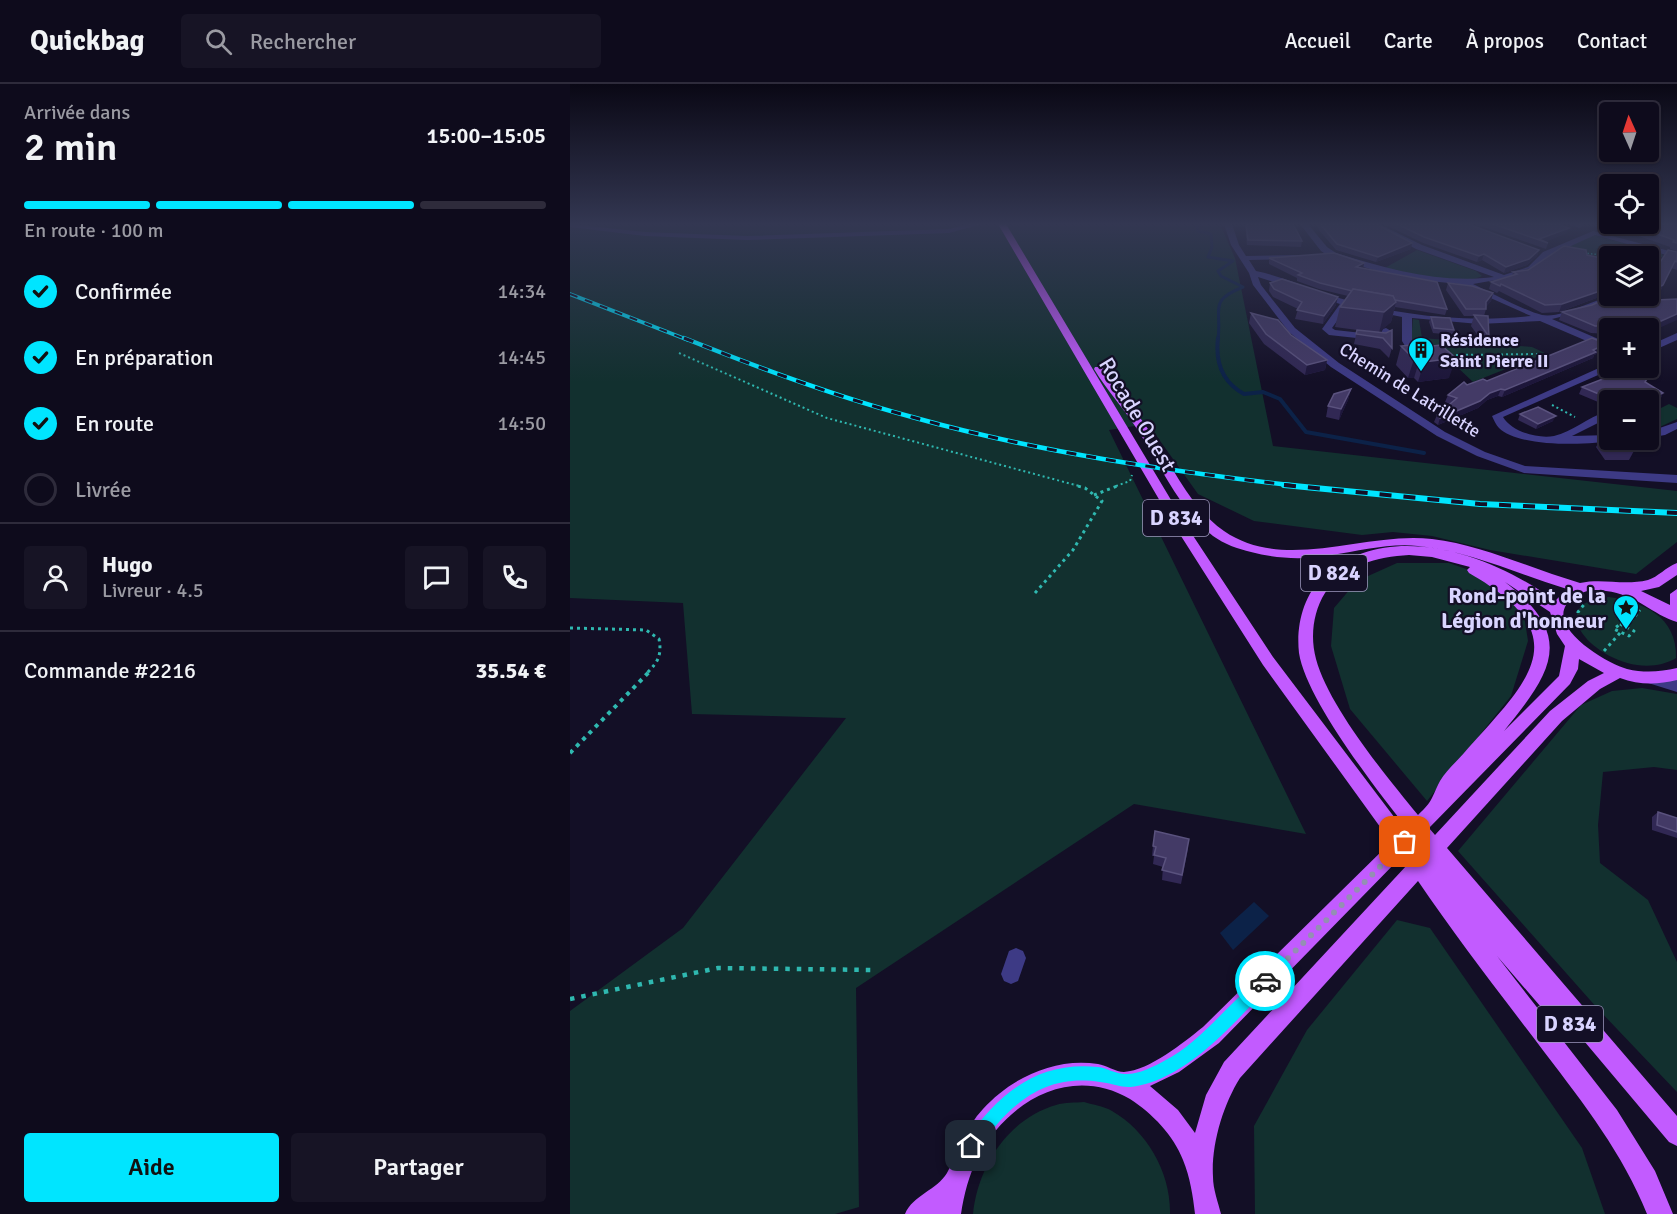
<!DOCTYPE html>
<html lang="fr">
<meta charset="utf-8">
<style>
body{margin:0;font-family:Signika,sans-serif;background:#171425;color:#f1f3f6;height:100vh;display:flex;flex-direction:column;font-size:22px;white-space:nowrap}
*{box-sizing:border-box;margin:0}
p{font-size:20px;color:#9b9ba3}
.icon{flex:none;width:33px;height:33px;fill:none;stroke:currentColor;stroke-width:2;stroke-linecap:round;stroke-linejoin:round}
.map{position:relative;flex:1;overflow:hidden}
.drawer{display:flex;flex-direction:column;background:#0e0b1c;width:570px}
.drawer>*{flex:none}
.needle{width:39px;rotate:357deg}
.fabs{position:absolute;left:1029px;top:18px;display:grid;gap:12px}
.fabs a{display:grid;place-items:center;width:60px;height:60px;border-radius:6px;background:#0e0b1c;box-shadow:0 2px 4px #0004,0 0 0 2px #2e2b3b;font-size:30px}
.pin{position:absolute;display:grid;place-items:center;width:51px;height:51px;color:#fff;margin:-26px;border-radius:12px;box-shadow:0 3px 9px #0006}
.courier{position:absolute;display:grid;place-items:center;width:60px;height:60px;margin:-30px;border:4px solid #00e5ff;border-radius:50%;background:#fff;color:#222;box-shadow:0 2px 8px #0007}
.summary em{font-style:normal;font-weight:600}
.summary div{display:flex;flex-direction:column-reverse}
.summary{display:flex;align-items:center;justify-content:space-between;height:102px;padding:0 24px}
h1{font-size:39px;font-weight:600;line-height:45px}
.bar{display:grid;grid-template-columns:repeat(4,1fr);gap:9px 6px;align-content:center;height:72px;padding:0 24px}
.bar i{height:8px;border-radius:4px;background:#2e2b3b}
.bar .on{background:#00e5ff}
.bar p{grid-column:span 4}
.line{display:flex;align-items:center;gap:15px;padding:0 24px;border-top:2px solid #2e2b3b}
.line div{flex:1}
.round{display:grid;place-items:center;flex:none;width:63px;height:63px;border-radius:6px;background:#171425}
ol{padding:0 24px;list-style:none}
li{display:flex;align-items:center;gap:18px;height:66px}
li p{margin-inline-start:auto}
li .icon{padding:6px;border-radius:50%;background:#00e5ff;color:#111;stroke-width:4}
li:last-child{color:#9b9ba3}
li i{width:33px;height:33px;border:3px solid #2e2b3b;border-radius:50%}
.action{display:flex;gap:12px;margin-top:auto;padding:12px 24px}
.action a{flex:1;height:69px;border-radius:6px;background:#00e5ff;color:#111;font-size:24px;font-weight:600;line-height:69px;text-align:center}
.action a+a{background:#171425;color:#f1f3f6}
header{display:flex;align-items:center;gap:36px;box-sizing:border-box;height:84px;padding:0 30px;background:#0e0b1c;border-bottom:2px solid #2e2b3b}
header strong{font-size:28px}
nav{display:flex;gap:33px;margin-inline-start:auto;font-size:21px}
.search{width:420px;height:54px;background:#171425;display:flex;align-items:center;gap:15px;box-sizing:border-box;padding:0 21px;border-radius:6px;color:#9b9ba3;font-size:22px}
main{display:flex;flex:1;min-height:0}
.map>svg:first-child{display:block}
.green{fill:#12302f}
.water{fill:#0c2248}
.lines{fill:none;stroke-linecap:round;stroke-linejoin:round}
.stream-far1{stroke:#0c2248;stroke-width:3}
.stream{stroke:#0c2248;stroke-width:4}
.path-far4{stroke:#2fb8b0;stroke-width:1.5;stroke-dasharray:1.5 2;stroke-linecap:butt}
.path-far3{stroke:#2fb8b0;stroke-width:2;stroke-dasharray:2 3;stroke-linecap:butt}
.path-far2{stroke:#2fb8b0;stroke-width:3;stroke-dasharray:3 4;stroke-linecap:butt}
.path-far1{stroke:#2fb8b0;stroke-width:4;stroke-dasharray:4 5;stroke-linecap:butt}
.path{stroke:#2fb8b0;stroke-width:4.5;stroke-dasharray:4.5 7;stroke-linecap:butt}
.minor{fill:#3d3a85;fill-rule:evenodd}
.major{fill:#c25bff;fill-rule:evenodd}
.rail-far2-casing{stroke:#00e5ff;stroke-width:4}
.rail-far1-casing{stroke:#00e5ff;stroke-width:4.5}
.rail-casing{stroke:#00e5ff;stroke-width:6}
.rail-far2{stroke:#130f26;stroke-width:2;stroke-dasharray:8;stroke-linecap:butt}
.rail-far1{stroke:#130f26;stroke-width:3;stroke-dasharray:10;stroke-linecap:butt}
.rail{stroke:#130f26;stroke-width:4;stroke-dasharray:12;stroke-linecap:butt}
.wall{fill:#312854}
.shaded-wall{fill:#1d163a}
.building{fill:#433a66;stroke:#5a527e;stroke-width:1.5}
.route{fill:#00e5ff}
.done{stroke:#948fb3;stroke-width:6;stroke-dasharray:0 10.8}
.labels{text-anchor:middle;stroke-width:4.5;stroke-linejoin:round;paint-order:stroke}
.far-poi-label{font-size:18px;font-weight:bold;fill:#d9d4ff;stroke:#130f26;text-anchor:start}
.far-street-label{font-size:18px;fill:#d9d4ff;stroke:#130f26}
.shield{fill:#130f26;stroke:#9e99be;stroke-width:1.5}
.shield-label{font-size:21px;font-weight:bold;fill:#d9d4ff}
.street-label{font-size:22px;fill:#d9d4ff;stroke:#130f26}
.poi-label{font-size:22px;font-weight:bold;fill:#d9d4ff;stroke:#130f26;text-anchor:end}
</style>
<header>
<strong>Quickbag</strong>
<div class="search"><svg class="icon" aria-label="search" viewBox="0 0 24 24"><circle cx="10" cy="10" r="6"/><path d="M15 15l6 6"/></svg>Rechercher</div>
<nav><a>Accueil</a><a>Carte</a><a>À propos</a><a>Contact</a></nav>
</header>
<main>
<section class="drawer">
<div class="summary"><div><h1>2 min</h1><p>Arrivée dans</p></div><em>15:00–15:05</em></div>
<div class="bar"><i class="on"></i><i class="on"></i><i class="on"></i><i></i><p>En route · 100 m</p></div>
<ol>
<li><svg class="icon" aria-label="check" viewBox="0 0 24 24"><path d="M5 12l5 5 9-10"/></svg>Confirmée<p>14:34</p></li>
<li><svg class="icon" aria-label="check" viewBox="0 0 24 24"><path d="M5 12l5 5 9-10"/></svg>En préparation<p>14:45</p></li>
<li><svg class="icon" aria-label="check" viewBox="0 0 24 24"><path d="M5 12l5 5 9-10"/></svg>En route<p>14:50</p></li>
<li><i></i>Livrée</li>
</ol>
<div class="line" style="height:108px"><a class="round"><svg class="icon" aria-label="person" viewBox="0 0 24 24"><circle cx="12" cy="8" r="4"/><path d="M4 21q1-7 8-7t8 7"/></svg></a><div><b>Hugo</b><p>Livreur · 4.5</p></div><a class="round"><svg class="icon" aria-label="chat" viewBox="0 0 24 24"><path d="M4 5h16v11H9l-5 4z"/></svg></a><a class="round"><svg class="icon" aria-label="phone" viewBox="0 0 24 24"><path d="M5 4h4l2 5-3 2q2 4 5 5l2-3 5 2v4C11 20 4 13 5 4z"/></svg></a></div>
<div class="line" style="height:78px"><div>Commande #2216</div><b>35.54 €</b></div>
<div class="action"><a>Aide</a><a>Partager</a></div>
</section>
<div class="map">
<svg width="1107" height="1130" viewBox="0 0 1107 1130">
<rect width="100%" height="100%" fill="#130f26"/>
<g class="green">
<path d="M0,140h650l15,34 38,188 404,45v51l-41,32 -146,-24 -58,-14 -39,-4 -31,3 -108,-14 -56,-27 -50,-70 -39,6 197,404 -172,-30 -278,184 3,219 -24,7h-265v-203l113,-83 163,-210 -154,-4 -9,-111 -113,-5z"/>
<path d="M1024,151l68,19 1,3 -54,1 -44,-6 4,-7z"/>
<path d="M847,166l59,21 6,5c-21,12 -75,-4 -99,-7z"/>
<path d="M843,235l6,1 3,18 110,9 13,6 -4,3 37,17 -39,-17 -66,26 -19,-18 -30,-3 -13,-20z"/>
<path d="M1099,320l8,4v11l-28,13v-18z"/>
<path d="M827,479h52l46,16 29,36 4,26 -17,55 -84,105 -77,-92 -19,-63 3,-38 23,-27z"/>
<path d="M1039,513c34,5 68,19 67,61 -57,34 -149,-55 -67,-61z"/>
<path d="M1072,604l35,6v76l-23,-3 -51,5 -5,53 2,38 48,37 29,62v130l-79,-83 -140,-158 123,-146 31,-14z"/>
<path d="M827,836l33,8 152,220 23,66h-350l-1,-88 53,-96z"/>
<path d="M514,1018c9,3 20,4 28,9 35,20 59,62 58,103h-197c5,-48 35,-95 83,-109 9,-3 19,-2 28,-3z"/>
</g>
<path class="water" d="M684,818l15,14 -36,34 -13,-17z"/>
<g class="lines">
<path class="stream-far1" d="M632,140l-5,2 1,5 13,3 1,13 -4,10 25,4 -15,10 3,5 22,11c-35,14 -21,21 -25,53"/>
<path class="stream" d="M648,254c-3,25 4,44 26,56l19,-2 17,7 26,33 118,21"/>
<path class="path-far4" d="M1014,169l27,3"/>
<g class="path-far3">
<path d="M109,269l148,65 252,68"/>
<path d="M881,271l86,-1 11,5"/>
<path d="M982,321l23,12"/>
<path d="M546,402l14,-5 2,-6"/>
</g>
<g class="path-far2">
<path d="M524,411l26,-10"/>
<path d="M465,509l38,-43 29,-49 -17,-13 -11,-3"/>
<path d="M1050,540l14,7 -5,5 -15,-7z"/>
<path d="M1008,543v-15l8,-10"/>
<path d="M1056,543l14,-17"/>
<path d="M0,544l76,2 13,9c3,16 -1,23 -12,34"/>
<path d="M1034,567l17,-19"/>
</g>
<path class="path-far1" d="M0,669l79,-81"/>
<path class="path" d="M0,915l148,-31 156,2"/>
<g class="minor">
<path d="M0,140l75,8 102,4 202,-7 19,-5h14l-33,9 -202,7 -102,-4 -75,-9z"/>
<path d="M654,140h8l7,21 7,11 54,-1 4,2 -4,2 -51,1 7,11c29,6 55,19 83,27 61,18 129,25 192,18l-72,-32 -59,-6 -70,-21 -9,-6 -21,-27h8l19,23 9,6c52,16 104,31 158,24l-78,-28 -47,-25h10l43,21 82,30 24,-8 15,-15 50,-21 84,22v5l-82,-23 -46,21 -6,8 -19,11 -51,9c17,8 52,27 69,31 21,4 55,-19 76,-19l-30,14 -36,9 58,25v7l-70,-30 -61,3 -67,-6v23l6,11 -5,3 -3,-1 -8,-13v-24l-54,-11 -16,22 3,2 45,5 3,-6 3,-1 5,3 -2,7 -5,3 -55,-6 -7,-6 18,-25 -82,-27 3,8 34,43 44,35 106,69 40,20 40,14 152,9v8l-153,-10 -47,-17 -40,-20 -106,-69 -42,-35 -36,-47 -4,-12 -18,-28z"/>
<path d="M1001,140h10l2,2 -4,2z"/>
<path d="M1107,249v7l-29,13v-7z"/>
<path d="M1040,279v5h4l-111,49c9,15 35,22 51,19 18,-4 34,-19 52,-24l4,1v7l-4,-1 -34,17 38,-1v5h4c-25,6 -97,7 -115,-12 -3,-3 -5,-8 -7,-12z"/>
<path d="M1107,338v7l-12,6 -17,3v-6z"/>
<path d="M1080,588l27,8v12l-32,-10 -3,-4 3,-4z"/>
<path d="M446,864l7,3 3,7 -8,23 -7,3 -7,-3 -3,-7 8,-23z"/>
</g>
<path class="major" d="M428,140h8l180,301 87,132 131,173 2,-3c-30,-38 -100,-128 -107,-174 -3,-27 4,-57 24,-76 65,-60 170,-22 232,24l12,-12c-50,-15 -97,-38 -149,-43 -29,-3 -58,5 -86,9 -27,5 -55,4 -81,-3 -13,-3 -27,-8 -38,-16 -33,-26 -52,-69 -74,-104 -12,-19 -27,-36 -40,-55l-5,-8 1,-2h8c14,21 31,41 45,62 23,34 41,78 76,102 61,42 141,0 208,8 51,6 99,30 148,44 24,-5 43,3 68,-3 10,-3 18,-13 29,-17v12l-18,12 -18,4 29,14v-11l7,-5v33c-24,-7 -41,-28 -71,-31 -11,-2 -21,-1 -30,5 -41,25 29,67 51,73 17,4 33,3 50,-1v12c-20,5 -38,5 -57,-2l-20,11 -38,32 -115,127 230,268v30l-8,-4 -90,-107 -6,3 -8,-3 -68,-79 120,154 38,61 18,43h-26c-24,-60 -63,-110 -102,-161 -43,-57 -87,-113 -127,-172l-178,197c-17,27 -29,67 -27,99 0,12 5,25 8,37h-26c-2,-18 -5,-37 -12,-54 -9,-24 -31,-47 -53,-61 -60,-35 -123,3 -152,58 -9,18 -14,37 -17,57h-56c8,-19 32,-24 42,-41 12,-22 18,-45 36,-64 28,-31 72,-52 115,-45 8,1 18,8 26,8 26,-2 59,-29 79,-45l188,-185 -128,-177 -89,-140zM839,471l23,2 38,10 -3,3 2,3c112,64 59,108 -5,180 -8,9 -18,18 -24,28 -9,17 -6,19 -22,34 -32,-39 -89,-108 -102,-156 -6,-22 -3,-47 9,-66 19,-28 52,-36 84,-38zM935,498l45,30 7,22 8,12 -6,30 -55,55c47,-58 73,-94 1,-149zM1009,575l25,14 -16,8 -38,30 -115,124 -6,-7 141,-144 8,-15zM847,757l6,7 -4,3 -5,-7zM831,773l6,8 -183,197 -18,33 -11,38 -17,-23 -28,-24 29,-14 40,-29z"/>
<defs>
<path id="rail-far2" d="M0,210l118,46"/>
<path id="rail-far1" d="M114,254c75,30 150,58 228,79 125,35 256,54 385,69"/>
<path id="rail" d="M714,401l196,19 197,9"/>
</defs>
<use href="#rail-far2" class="rail-far2-casing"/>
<use href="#rail-far1" class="rail-far1-casing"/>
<use href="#rail" class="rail-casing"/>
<use href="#rail-far2" class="rail-far2"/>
<use href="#rail-far1" class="rail-far1"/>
<use href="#rail" class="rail"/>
</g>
<g class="wall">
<path d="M675,140h48l9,17 -1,6 -54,-2z"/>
<path d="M747,140h59l35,25 -35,13 -40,-12 -17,-20z"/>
<path d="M814,140h84l71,26 -2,6 -10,9 -23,8 -22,-13 -5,2 -54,-19z"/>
<path d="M905,140h83l8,9 -21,9 3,1 -2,6z"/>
<path d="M1051,140h56v27l-7,-2v-2l-51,-18z"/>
<path d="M1107,168v18l-6,-2 -11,24 -15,8 32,-1 -29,34v-5h-38v6l-19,-1 -32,-13 3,-8 86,-16z"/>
<path d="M1017,171l19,4 5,37 -12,1 -40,15 -17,1 -43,-22 -2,2 -8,-4 2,-7 21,-6 1,-4z"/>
<path d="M699,174l95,5 -1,5 84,41 -2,6 -50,-8 -4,15 -12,10 13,16 -3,10 -9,-9 -26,-5 3,-14 -22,-3 5,-20 8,-11 -29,-7 -22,-8v-3l-28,-14z"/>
<path d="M700,199l66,22 -13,19 -28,-5 3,-10 -25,-12 -4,-6z"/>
<path d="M878,199l45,10 -2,8 -5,5v3l-2,7 5,21 -3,10 -15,-21 3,-10h-10l-18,-26z"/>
<path d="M681,229l40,22 36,25 -2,10 -20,5 -41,-31 -15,-21z"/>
<path d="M861,233l23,13 -1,5 -20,-2 -4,-11z"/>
<path d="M1037,260l-3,7 -10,4 -1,3 -91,39 -4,-1 -11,4 -9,8 -40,17 -4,-3 3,-7 13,-11 -5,-2 3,-7 19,-10 20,-4z"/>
<path d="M831,262l48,32 -31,4 -4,-4h-6l-12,-13z"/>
<path d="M1075,298l18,11 -3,7 -12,5v-5h-38v7l-31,-13 3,-7z"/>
<path d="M781,305l-3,11 -9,20 -13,-3 2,-11z"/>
<path d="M950,330l33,7 -17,8 -18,-9z"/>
<path d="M1032,353l33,12 -6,11h-24l-9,-13z"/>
<path d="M1088,728l19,6v20l-25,-8v-13z"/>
<path d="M583,762l35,3 -7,35 -19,-4 1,-13 -10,-3 1,-8h-2z"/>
</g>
<g class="shaded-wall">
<path d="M999,144l-3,5 -21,9 -6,-2z"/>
<path d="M842,159l-1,6 -35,13 2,-5z"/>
<path d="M969,166l-2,6 -10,9 -23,8 2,-6z"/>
<path d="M914,170l-2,6 -5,2 2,-6z"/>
<path d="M794,179l-1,6 -7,-2z"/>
<path d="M1093,201l-3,7 -29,16 4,-7 9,-5h4v-3z"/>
<path d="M1040,205v7h1l-12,1 -40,15 3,-8 41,-14z"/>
<path d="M923,209l-2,8 -7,9 2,-8z"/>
<path d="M768,213l-2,8 -13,19 1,-8z"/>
<path d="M826,218l-5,20 -12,11 5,-21z"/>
<path d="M1107,230v6l-29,13v-4l2,-3z"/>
<path d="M1037,260l-3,7 -10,4 -1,3 -91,39 3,-7z"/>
<path d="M850,274l-6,20h-6l6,-19z"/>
<path d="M886,274l-7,20 -31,4 6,-20z"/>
<path d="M757,276l-2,10 -20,5 2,-10z"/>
<path d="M781,305l-3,11 -9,20 2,-11z"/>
<path d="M931,305l-3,7 -11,4 -9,8 -40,17 2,-7 50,-25z"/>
<path d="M1093,309l-3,7 -12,5v-5z"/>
<path d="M986,332l-3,5 -17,8 2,-5z"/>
</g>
<g class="building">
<path d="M676,140h47l9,17 -54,-1z"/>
<path d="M750,140h56l36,19 -34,14 -41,-13z"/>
<path d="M827,140h71l71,26 -10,9 -23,8 -22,-13 -5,2 -55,-19z"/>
<path d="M923,140h65l11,4 -30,11 9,4z"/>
<path d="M1059,140h48v19l-4,-1 1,-2z"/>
<path d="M994,162l22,4 1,5 19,4 2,-5 13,2h-11v33l-7,1 -41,14 -17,1 -44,-21 -1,2 -9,-4 26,-8 -4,-2 15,-2z"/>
<path d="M1098,166l9,2v10l-2,-1 -12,24 -15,8v-12z"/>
<path d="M764,169l30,10 -8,4 81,15 10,27 -52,-9 -2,-4 -40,-7 -1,2 -32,-8 -22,-8 4,-2 -33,-15z"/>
<path d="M712,195l56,18 -14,19 -27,-6 5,-8 -28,-13 -4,-6z"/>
<path d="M878,199l24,3 21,7 -7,9v7h-20z"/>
<path d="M783,205l40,7 3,6 -12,10 -44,-5z"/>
<path d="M1042,212h32l-9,5 42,-2v15l-27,12h-55l-33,-14 30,-7z"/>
<path d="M681,229l27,7 13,15 36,25 -20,5 -41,-31z"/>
<path d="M904,231l14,1 1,21z"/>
<path d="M861,233l19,1 4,12 -20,-2z"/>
<path d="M787,246l29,3 6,-3v18l-9,-10 -27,-4z"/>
<path d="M1022,254l15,6 -14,6 3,2 -91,38 -4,-1 -11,4 -10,8 -40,17 -3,-3 20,-17 -9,-3 16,-13 3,3 16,-6 4,2z"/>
<path d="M851,260l3,3 17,-2 15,13 -32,4 -4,-4 -6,1 -13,-13z"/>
<path d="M1078,280l6,3 -9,15 18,11 -15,7h-3l-17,-9 9,9h-24l-31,-13 49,-19h17z"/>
<path d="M781,305l-10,20 -13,-3 6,-12z"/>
<path d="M968,323l18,9 -18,8 -18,-10z"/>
<path d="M1032,353h8v3h17l8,9h-24z"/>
<path d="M1088,728l19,6v14l-20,-7z"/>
<path d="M585,747l34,8 -7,36 -20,-5 4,-12 -12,-3 2,-8 -3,-1z"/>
</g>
<linearGradient id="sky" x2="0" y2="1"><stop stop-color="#0a0815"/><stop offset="0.47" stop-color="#333752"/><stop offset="1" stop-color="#333752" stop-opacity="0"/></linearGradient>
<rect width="1107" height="298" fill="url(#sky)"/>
<path class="route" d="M695,890l7,7 -2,5c-35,35 -72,81 -121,97 -26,8 -26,2 -49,-1 -59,-9 -92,25 -124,69l-5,3 -6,-3 -2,-5 2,-5c34,-47 71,-80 133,-74 9,1 18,7 27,7 12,1 28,-7 39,-13 28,-14 51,-41 73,-62 9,-8 17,-20 28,-25z"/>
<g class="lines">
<path class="done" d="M695,897l140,-139"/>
</g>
<defs>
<symbol id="building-pin" viewBox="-11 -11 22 30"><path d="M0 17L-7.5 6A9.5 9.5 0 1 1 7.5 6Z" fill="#00e5ff" stroke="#130f26"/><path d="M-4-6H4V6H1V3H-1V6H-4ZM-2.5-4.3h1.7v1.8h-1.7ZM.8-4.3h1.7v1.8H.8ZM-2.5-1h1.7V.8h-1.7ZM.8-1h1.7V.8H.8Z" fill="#111"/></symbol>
<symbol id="sight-pin" viewBox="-11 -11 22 30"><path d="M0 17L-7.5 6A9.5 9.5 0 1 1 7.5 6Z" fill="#00e5ff" stroke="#130f26"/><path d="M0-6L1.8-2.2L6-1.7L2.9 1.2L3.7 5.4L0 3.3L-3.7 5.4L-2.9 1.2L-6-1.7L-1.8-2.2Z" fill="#111"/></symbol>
</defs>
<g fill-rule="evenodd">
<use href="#building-pin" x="836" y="251" width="30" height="40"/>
<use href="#sight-pin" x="1041" y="509" width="30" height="40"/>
</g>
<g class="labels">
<g class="far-poi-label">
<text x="870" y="262">Résidence<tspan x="870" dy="21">Saint Pierre II</tspan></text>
</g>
<g class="far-street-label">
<text transform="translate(840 306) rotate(32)" y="6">Chemin de Latrillette</text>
</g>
<g class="shield">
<rect x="573" y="416" width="66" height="36" rx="4.5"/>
<rect x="731" y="471" width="66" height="36" rx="4.5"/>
<rect x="967" y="922" width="66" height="36" rx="4.5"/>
</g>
<g class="shield-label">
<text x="606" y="441">D 834</text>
<text x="764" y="496">D 824</text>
<text x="1000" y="947">D 834</text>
</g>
<g class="street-label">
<text transform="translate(568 330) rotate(59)" y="8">Rocade Ouest</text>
</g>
<g class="poi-label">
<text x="1036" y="519">Rond-point de la<tspan x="1036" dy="25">Légion d'honneur</tspan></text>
</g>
</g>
</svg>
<div class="fabs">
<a><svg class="needle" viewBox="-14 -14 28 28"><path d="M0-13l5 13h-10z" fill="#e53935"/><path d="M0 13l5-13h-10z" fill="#9b9ba3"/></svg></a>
<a><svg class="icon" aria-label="locate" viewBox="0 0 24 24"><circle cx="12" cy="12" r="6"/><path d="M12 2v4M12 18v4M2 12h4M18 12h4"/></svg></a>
<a><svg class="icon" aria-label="layers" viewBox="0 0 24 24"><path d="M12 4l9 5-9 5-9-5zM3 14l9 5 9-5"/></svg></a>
<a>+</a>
<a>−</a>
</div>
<div class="pin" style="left:835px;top:758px;background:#ea580c"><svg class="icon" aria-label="bag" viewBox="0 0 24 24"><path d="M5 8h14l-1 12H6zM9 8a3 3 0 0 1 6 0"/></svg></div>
<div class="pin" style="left:401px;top:1062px;background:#1f2937"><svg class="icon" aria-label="home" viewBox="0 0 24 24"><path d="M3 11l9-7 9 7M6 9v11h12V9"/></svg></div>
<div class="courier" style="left:695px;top:897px"><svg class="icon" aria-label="car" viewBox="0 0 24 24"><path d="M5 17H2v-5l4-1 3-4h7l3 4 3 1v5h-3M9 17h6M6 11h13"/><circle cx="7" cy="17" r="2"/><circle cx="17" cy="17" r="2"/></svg></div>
</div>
</main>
